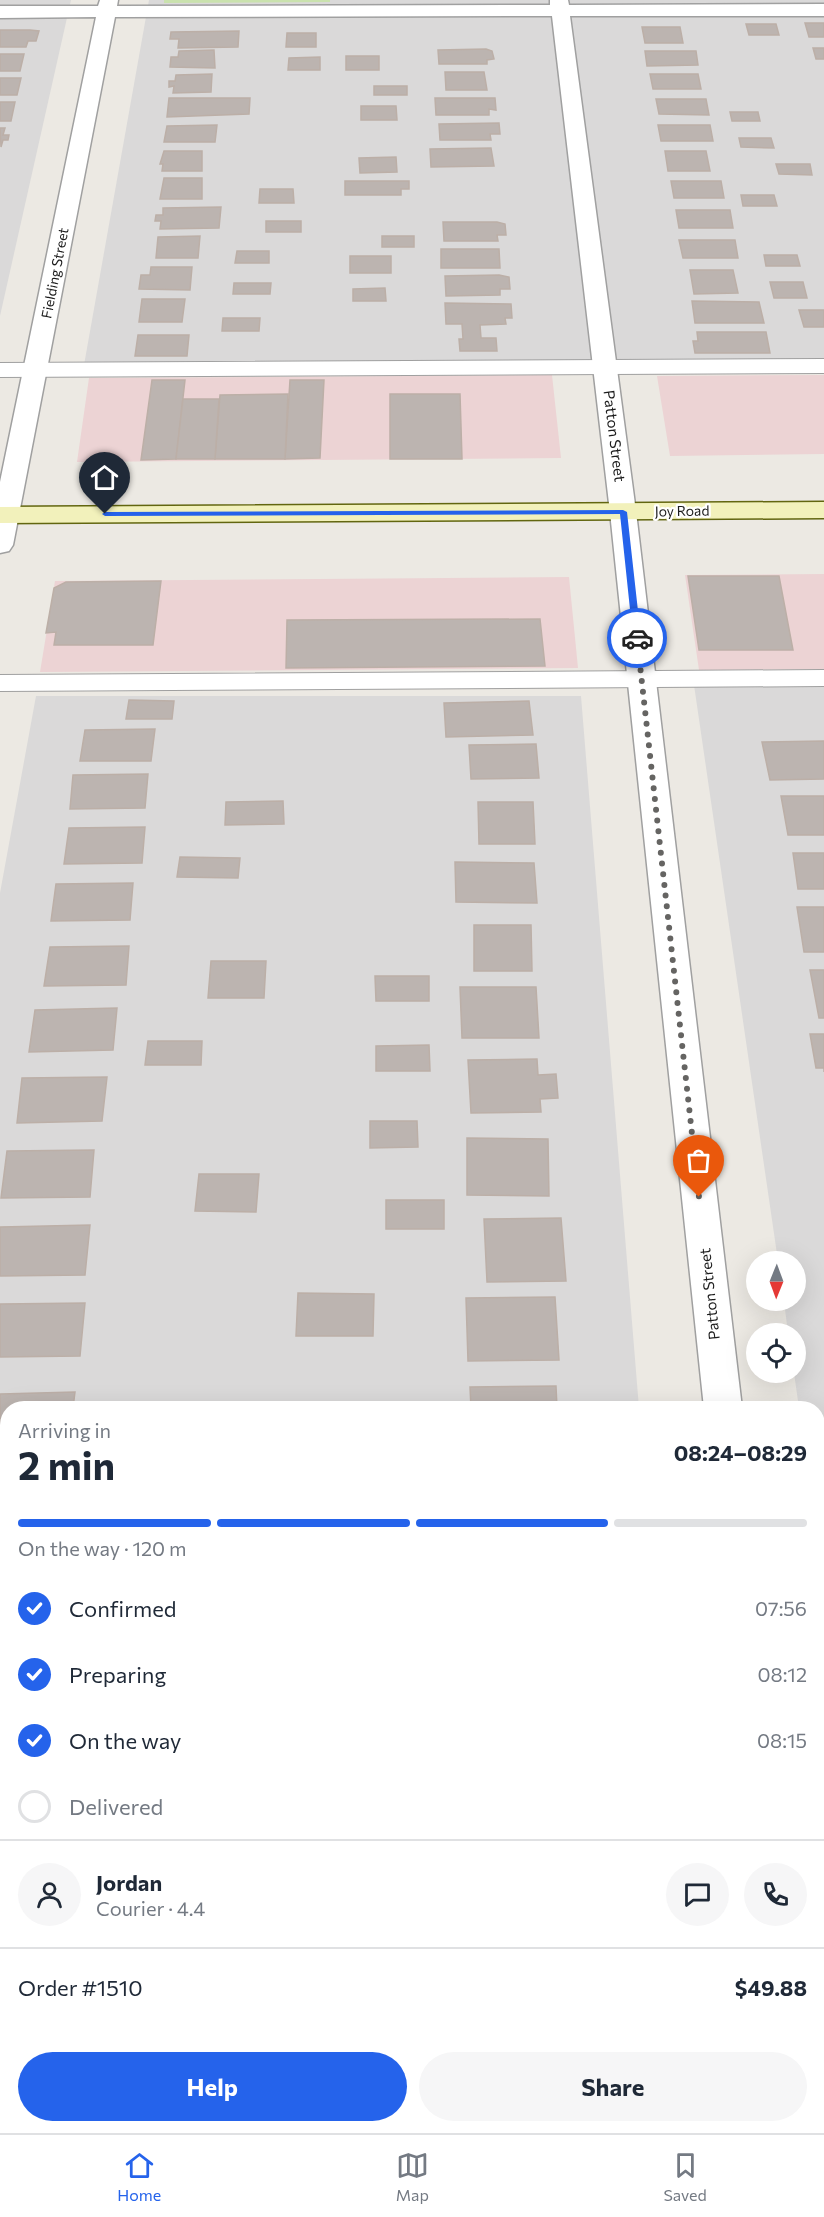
<!DOCTYPE html>
<meta charset="utf-8">
<style>
body{margin:0;font-family:Commissioner,sans-serif;background:#f6f6f7;color:#1f2937;height:100vh;display:flex;flex-direction:column;font-size:22px;white-space:nowrap}
*{box-sizing:border-box;margin:0}
p{font-size:20px;color:#747a83}
.icon{flex:none;width:33px;height:33px;fill:none;stroke:currentColor;stroke-width:2;stroke-linecap:round;stroke-linejoin:round}
.map{position:relative;flex:1;overflow:hidden}
.side{position:absolute;left:0px;top:1401px;width:825px;height:732px;display:flex;flex-direction:column;background:#fff;border-radius:24px 24px 0 0;box-shadow:0 6px 24px #0002}
.side>*{flex:none}
.needle{width:39px;rotate:181deg}
.controls{position:absolute;left:746px;top:1251px;display:grid;gap:12px}
.controls a{display:grid;place-items:center;width:60px;height:60px;border-radius:50%;background:#fff;box-shadow:0 6px 24px #0002;font-size:30px}
.pin{position:absolute;display:grid;place-items:center;width:51px;height:51px;color:#fff;margin:-62px -26px;border-radius:50% 50% 50% 0;rotate:-45deg;box-shadow:0 0 6px #0007}
.pin .icon{rotate:45deg}
.courier{position:absolute;display:grid;place-items:center;width:60px;height:60px;margin:-30px;border:4px solid #2563eb;border-radius:50%;background:#fff;color:#222;box-shadow:0 2px 8px #0007}
.head em{font-style:normal;font-weight:700}
.head div{display:flex;flex-direction:column-reverse}
.head{display:flex;align-items:center;justify-content:space-between;height:102px;padding:0 18px}
h1{font-size:39px;font-weight:700;line-height:45px}
.bar{display:grid;grid-template-columns:repeat(4,1fr);gap:9px 6px;align-content:center;height:72px;padding:0 18px}
.bar i{height:8px;border-radius:4px;background:#e0e1e3}
.bar .current{background:#2563eb}
.bar p{grid-column:span 4}
.line{display:flex;align-items:center;gap:15px;padding:0 18px;border-top:2px solid #e0e1e3}
.line div{flex:1}
.round{display:grid;place-items:center;flex:none;width:63px;height:63px;border-radius:32px;background:#f6f6f7}
ol{padding:0 18px;list-style:none}
li{display:flex;align-items:center;gap:18px;height:66px}
li p{margin-inline-start:auto}
li .icon{padding:6px;border-radius:50%;background:#2563eb;color:#fff;stroke-width:4}
li:last-child{color:#747a83}
li i{width:33px;height:33px;border:3px solid #e0e1e3;border-radius:50%}
.action{display:flex;gap:12px;margin-top:auto;padding:12px 18px}
.action a{flex:1;height:69px;border-radius:36px;background:#2563eb;color:#fff;font-size:24px;font-weight:700;line-height:69px;text-align:center}
.action a+a{background:#f6f6f7;color:#1f2937}
.tabs{display:flex;justify-content:space-around;align-items:center;height:84px;border-top:2px solid #e0e1e3;background:#fff;font-size:16px;color:#747a83}
.tabs a{display:grid;justify-items:center;gap:3px}
.tabs .current{color:#2563eb}
.map>svg:first-child{display:block}
.residential{fill:#dad9d9}
.commercial{fill:#ecd3d4}
.grass{fill:#cae2ae}
.building{fill:#bcb4b0;stroke:#bcafa7;stroke-width:1.5}
.lines{fill:none;stroke-linecap:round;stroke-linejoin:round}
.lane-casing{stroke:#a0a0a0;stroke-width:2}
.street-casing{stroke:#a0a0a0;stroke-width:3}
.secondary-casing{stroke:#626610;stroke-width:3}
.lane{fill:#fff;fill-rule:evenodd}
.street{fill:#fff;fill-rule:evenodd}
.secondary{fill:#f2f1bb;fill-rule:evenodd}
.route{fill:#2563eb}
.done{stroke:#656462;stroke-width:6;stroke-dasharray:0 10.8}
.labels{text-anchor:middle;stroke-width:4.5;stroke-linejoin:round;paint-order:stroke}
.far-street-label{font-size:14px;fill:#1c1c1c;stroke:#fff}
.street-label{font-size:15px;fill:#1c1c1c;stroke:#fff}
</style>
<div class="map">
<svg width="824" height="2133" viewBox="0 0 824 2133">
<rect width="100%" height="100%" fill="#ece9e3"/>
<g class="residential">
<path d="M0,0h71l-71,316z"/>
<path d="M149,0h675v361l-740,4z"/>
<path d="M824,684v894l-6,-45v-125h-19l-5,-35 1,-39 -7,-1 -4,-32 11,-1v-38l-17,-1 -84,-576z"/>
<path d="M36,696h545l58,712h-631v718h689l1,7h-698v-1240z"/>
</g>
<g class="commercial">
<path d="M552,375l9,83 -484,4 12,-84z"/>
<path d="M824,375v79l-154,2 -13,-80z"/>
<path d="M824,574v95l-125,1 -14,-95z"/>
<path d="M569,577l9,91 -538,4 15,-91z"/>
</g>
<path class="grass" d="M164,0h166v2l-166,1z"/>
<g class="building">
<path d="M805,23h19v14h-15z"/>
<path d="M746,24h30l3,11h-30z"/>
<path d="M642,27h38l3,16h-38z"/>
<path d="M0,30h30l9,1 -3,10h-8l-2,6h-26z"/>
<path d="M239,31l-1,16 -60,1 1,-9h-9l1,-7z"/>
<path d="M287,33h29v14h-30z"/>
<path d="M813,48h11v11h-8z"/>
<path d="M486,49l6,2 2,8 -7,1v4h-48l-1,-14z"/>
<path d="M214,50l1,18 -45,-1 1,-10h7l1,-6z"/>
<path d="M645,51h51l2,14 -51,1z"/>
<path d="M0,54h24l-4,17h-20z"/>
<rect x="346" y="56" width="33" height="14"/>
<path d="M320,57v13h-32l1,-12z"/>
<path d="M445,72h39l3,18h-41z"/>
<path d="M212,74l-1,18 -38,1 1,-7 -5,1v-6h6l1,-6z"/>
<path d="M650,74h48l3,15h-48z"/>
<path d="M0,78h21l-4,17h-17z"/>
<rect x="374" y="86" width="33" height="9"/>
<path d="M169,98h81l-1,16 -82,3z"/>
<path d="M435,98h60l1,12 -7,-1v6h-53z"/>
<path d="M656,99h50l3,16 -50,-1z"/>
<path d="M0,102h15l-4,19h-11z"/>
<path d="M361,106h35l1,14h-36z"/>
<path d="M730,112h28l2,9h-28z"/>
<path d="M499,123l1,11h-10l1,6h-51l-1,-16z"/>
<path d="M217,125l-2,17h-51l3,-16z"/>
<path d="M658,125h52l3,16h-52z"/>
<path d="M0,128h5l-2,7h6l-1,5h-5l-2,7z"/>
<path d="M739,138h32l3,10 -33,-1z"/>
<path d="M491,148l3,18 -63,1 -1,-18z"/>
<path d="M164,151h38v20h-40l1,-7h-3z"/>
<path d="M665,151h41l4,20h-42z"/>
<path d="M396,157l1,15 -37,1 -1,-15z"/>
<path d="M776,164h34l2,11 -33,-1z"/>
<path d="M164,178h38v21h-42z"/>
<path d="M345,181h64v8h-8v6h-56z"/>
<path d="M671,181h50l3,17h-50z"/>
<path d="M260,189h33l1,14h-35z"/>
<path d="M741,195h33l3,11h-34z"/>
<path d="M221,207l-2,21 -59,1 1,-8h-6l1,-6h7v-7z"/>
<path d="M676,210h54l3,18h-54z"/>
<rect x="266" y="221" width="35" height="11"/>
<path d="M443,222h54l8,2 1,11h-9l1,6h-54z"/>
<path d="M200,236l-2,22h-42l2,-21z"/>
<rect x="382" y="236" width="32" height="11"/>
<path d="M679,240h56l3,18h-55z"/>
<path d="M441,249h58l1,19h-59z"/>
<path d="M237,251h32v12h-34z"/>
<path d="M764,255h33l3,11h-34z"/>
<rect x="350" y="256" width="41" height="17"/>
<path d="M151,267h41l-2,23 -51,-1 2,-14h9z"/>
<path d="M690,270h43l5,23 -44,1z"/>
<path d="M499,275l10,2 1,12h-10v6l-54,1 -1,-20z"/>
<path d="M770,282h33l4,16h-33z"/>
<path d="M234,283h37l-1,11h-37z"/>
<path d="M385,288l1,13h-33v-12z"/>
<path d="M142,299h43l-3,23h-43z"/>
<path d="M692,301l67,1 5,21h-69z"/>
<path d="M445,303l66,1 1,14h-7l1,6 -26,1 1,13h15l1,13h-37l-1,-12h4l-1,-15h-16z"/>
<path d="M799,310h25v17h-20z"/>
<path d="M223,318h37l-1,13h-37z"/>
<path d="M697,332h69l4,21h-75l-2,-12h5z"/>
<path d="M138,335h51l-2,21h-52z"/>
<path d="M152,380h33l-9,79 -35,1z"/>
<path d="M290,380h34l-4,78 -35,1z"/>
<path d="M288,394l-3,65h-70l5,-64z"/>
<path d="M390,394h70l2,65h-72z"/>
<path d="M183,399h36l-4,60h-39z"/>
<path d="M688,576h91l14,74h-94z"/>
<path d="M161,581l-8,64h-99l2,-13 -10,1 8,-45 12,-6z"/>
<path d="M540,619l5,47 -259,2 1,-48z"/>
<path d="M129,700l45,1 -2,18h-46z"/>
<path d="M529,701l4,34 -87,2 -2,-34z"/>
<path d="M155,729l-4,32h-71l5,-31z"/>
<path d="M824,741v38l-54,1 -8,-38z"/>
<path d="M536,744l3,34 -68,1 -2,-34z"/>
<path d="M148,774l-3,34 -75,1 3,-34z"/>
<path d="M781,796h43v39h-36z"/>
<path d="M283,801l1,23 -59,1 1,-23z"/>
<path d="M478,802h55l2,42h-56z"/>
<path d="M145,827l-3,36 -78,1 5,-36z"/>
<path d="M793,853h31v36h-26z"/>
<path d="M180,857l60,1 -2,20 -61,-1z"/>
<path d="M455,862l79,1 3,40 -81,-1z"/>
<path d="M133,883l-3,37 -79,1 5,-37z"/>
<path d="M797,907h27v45h-20z"/>
<path d="M474,925h57l1,46h-58z"/>
<path d="M129,946l-3,39 -82,1 6,-39z"/>
<path d="M211,961h55l-2,37h-56z"/>
<path d="M810,970h14v48h-5z"/>
<path d="M375,976h54v25h-53z"/>
<path d="M460,987h76l3,51h-77z"/>
<path d="M117,1008l-4,42 -84,2 6,-42z"/>
<path d="M810,1034h14v38v-4h-8z"/>
<path d="M148,1041h54l-1,24h-56z"/>
<path d="M429,1045l1,26h-54v-25z"/>
<path d="M537,1059l1,16 18,-1 2,24 -18,1 1,13 -70,1 -3,-53z"/>
<path d="M107,1077l-5,44 -85,2 5,-45z"/>
<path d="M370,1121h47l1,26 -48,1z"/>
<path d="M467,1138l81,1 1,57 -82,-1z"/>
<path d="M94,1150l-4,47 -89,1 6,-47z"/>
<path d="M199,1174h60l-3,38 -61,-1z"/>
<rect x="386" y="1200" width="58" height="29"/>
<path d="M561,1218l5,63 -79,1 -3,-63z"/>
<path d="M90,1225l-5,50 -85,1v-49z"/>
<path d="M298,1293l76,1 -1,42h-77z"/>
<path d="M555,1297l4,63 -91,1 -2,-63z"/>
<path d="M85,1303l-5,53 -80,1v-53z"/>
<path d="M556,1386l1,22h-86l-1,-21z"/>
<path d="M75,1392l-2,16h-65v42h-8v-56z"/>
<rect x="0" y="1605" width="8" height="67"/>
<rect x="0" y="1707" width="8" height="70"/>
<path d="M8,1819v76h-8v-75z"/>
<path d="M115,2126h80l-1,7h-79z"/>
<path d="M270,2126h84l-1,7h-84z"/>
</g>
<g class="lines">
<defs>
<g id="lane">
<path d="M824,359v14l-824,4v-14z"/>
<path d="M824,670v16l-824,5v-16z"/>
</g>
<g id="street">
<path d="M100,0h18l-1,6 433,-1v-5h18l1,5 255,-1v12h-254l66,496 106,896h-38l-94,-896 -58,-496 -437,1 -102,528 -4,6 -9,2v-71l96,-465 -96,1v-12h98z"/>
<path d="M824,1502v34h-6v-33z"/>
<rect x="0" y="1508" width="8" height="34"/>
<path d="M818,2108l6,12v13h-44v-7h38z"/>
</g>
<path id="secondary" d="M824,502v16l-824,5v-16z"/>
</defs>
<use href="#lane" class="lane-casing"/>
<use href="#street" class="street-casing"/>
<use href="#secondary" class="secondary-casing"/>
<use href="#lane" class="lane"/>
<use href="#street" class="street"/>
<use href="#secondary" class="secondary"/>
</g>
<path class="route" d="M623,510l4,2 14,126 -4,3 -4,-3 -13,-124 -515,2 -3,-2 3,-2z"/>
<g class="lines">
<path class="done" d="M637,638l62,559"/>
</g>
<g class="labels">
<g class="far-street-label">
<text transform="translate(55 273) rotate(-79)" y="5">Fielding Street</text>
<text transform="translate(682 511) rotate(-1)" y="5">Joy Road</text>
</g>
<g class="street-label">
<text transform="translate(614 436) rotate(83)" y="5">Patton Street</text>
<text transform="translate(710 1294) rotate(-96)" y="5">Patton Street</text>
</g>
</g>
</svg>
<div class="controls">
<a><svg class="needle" viewBox="-14 -14 28 28"><path d="M0-13l5 13h-10z" fill="#e53935"/><path d="M0 13l5-13h-10z" fill="#747a83"/></svg></a>
<a><svg class="icon" aria-label="locate" viewBox="0 0 24 24"><circle cx="12" cy="12" r="6"/><path d="M12 2v4M12 18v4M2 12h4M18 12h4"/></svg></a>
</div>
<div class="pin" style="left:699px;top:1197px;background:#ea580c"><svg class="icon" aria-label="bag" viewBox="0 0 24 24"><path d="M5 8h14l-1 12H6zM9 8a3 3 0 0 1 6 0"/></svg></div>
<div class="pin" style="left:105px;top:514px;background:#1f2937"><svg class="icon" aria-label="home" viewBox="0 0 24 24"><path d="M3 11l9-7 9 7M6 9v11h12V9"/></svg></div>
<div class="courier" style="left:637px;top:638px"><svg class="icon" aria-label="car" viewBox="0 0 24 24"><path d="M5 17H2v-5l4-1 3-4h7l3 4 3 1v5h-3M9 17h6M6 11h13"/><circle cx="7" cy="17" r="2"/><circle cx="17" cy="17" r="2"/></svg></div>
<section class="side">
<div class="head"><div><h1>2 min</h1><p>Arriving in</p></div><em>08:24–08:29</em></div>
<div class="bar"><i class="current"></i><i class="current"></i><i class="current"></i><i></i><p>On the way · 120 m</p></div>
<ol>
<li><svg class="icon" aria-label="check" viewBox="0 0 24 24"><path d="M5 12l5 5 9-10"/></svg>Confirmed<p>07:56</p></li>
<li><svg class="icon" aria-label="check" viewBox="0 0 24 24"><path d="M5 12l5 5 9-10"/></svg>Preparing<p>08:12</p></li>
<li><svg class="icon" aria-label="check" viewBox="0 0 24 24"><path d="M5 12l5 5 9-10"/></svg>On the way<p>08:15</p></li>
<li><i></i>Delivered</li>
</ol>
<div class="line" style="height:108px"><a class="round"><svg class="icon" aria-label="person" viewBox="0 0 24 24"><circle cx="12" cy="8" r="4"/><path d="M4 21q1-7 8-7t8 7"/></svg></a><div><b>Jordan</b><p>Courier · 4.4</p></div><a class="round"><svg class="icon" aria-label="chat" viewBox="0 0 24 24"><path d="M4 5h16v11H9l-5 4z"/></svg></a><a class="round"><svg class="icon" aria-label="phone" viewBox="0 0 24 24"><path d="M5 4h4l2 5-3 2q2 4 5 5l2-3 5 2v4C11 20 4 13 5 4z"/></svg></a></div>
<div class="line" style="height:78px"><div>Order #1510</div><b>$49.88</b></div>
<div class="action"><a>Help</a><a>Share</a></div>
</section>
</div>
<nav class="tabs">
<a class="current"><svg class="icon" aria-label="home" viewBox="0 0 24 24"><path d="M3 11l9-7 9 7M6 9v11h12V9"/></svg>Home</a>
<a><svg class="icon" aria-label="map" viewBox="0 0 24 24"><path d="M3 6l6-2 6 2 6-2v14l-6 2-6-2-6 2zM9 4v14M15 6v14"/></svg>Map</a>
<a><svg class="icon" aria-label="saved" viewBox="0 0 24 24"><path d="M7 4h10v16l-5-4-5 4z"/></svg>Saved</a>
</nav>
